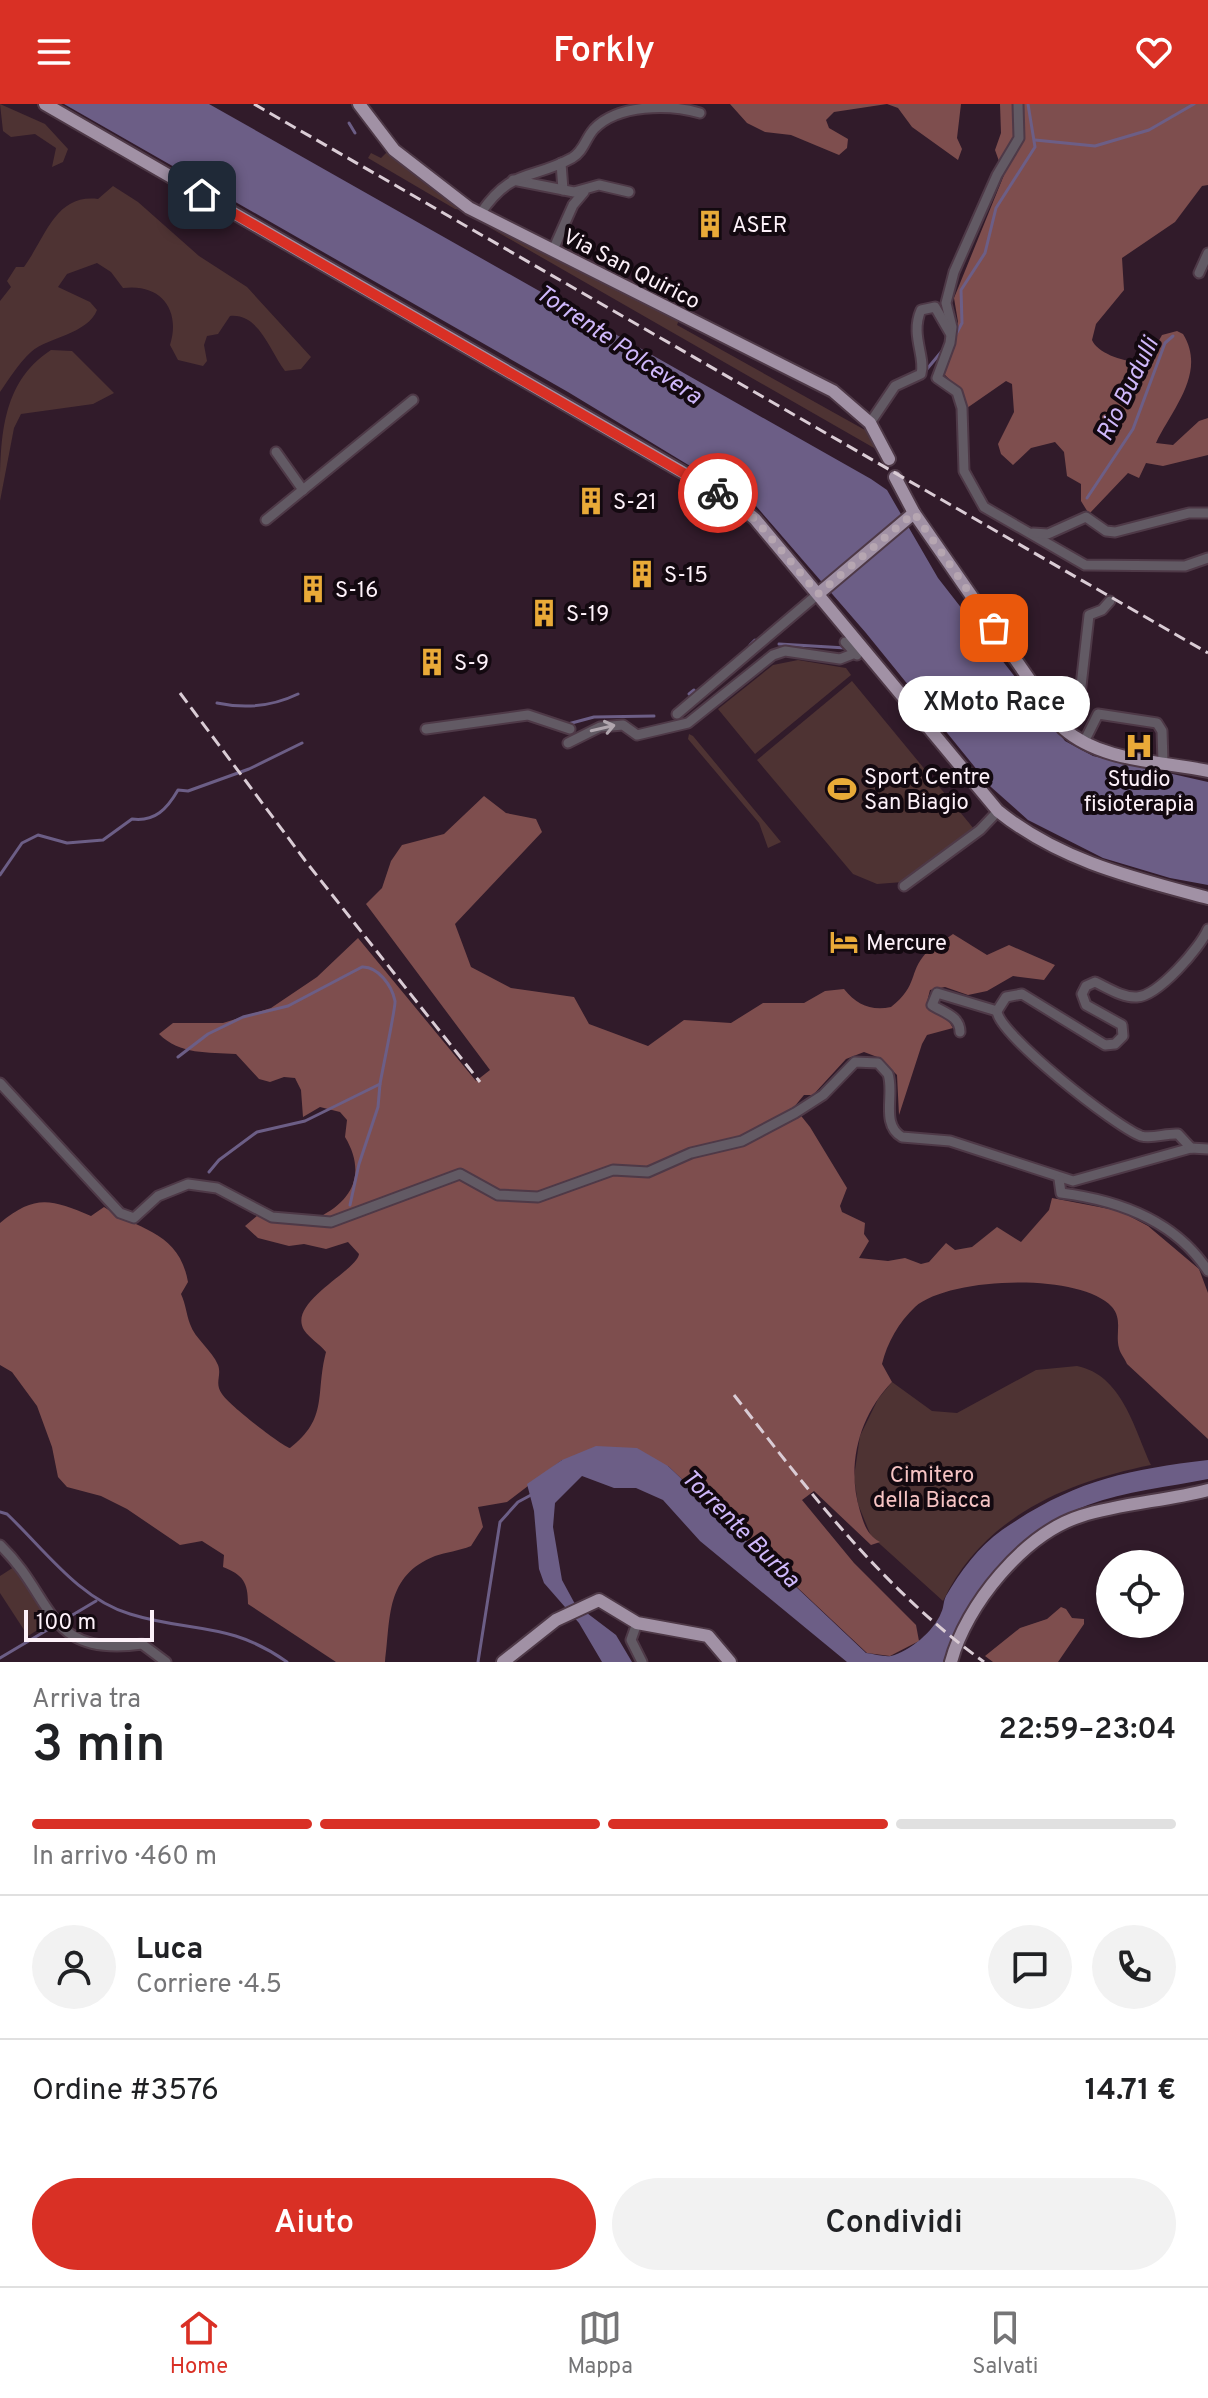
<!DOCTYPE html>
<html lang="it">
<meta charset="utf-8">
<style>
body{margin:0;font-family:Overpass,sans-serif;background:#f2f2f2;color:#202124;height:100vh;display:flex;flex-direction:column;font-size:30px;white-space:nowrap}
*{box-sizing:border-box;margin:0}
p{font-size:26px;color:#757577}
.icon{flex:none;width:44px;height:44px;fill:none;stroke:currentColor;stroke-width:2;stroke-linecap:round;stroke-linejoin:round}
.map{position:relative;height:1558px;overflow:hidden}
.drawer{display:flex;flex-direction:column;background:#fff;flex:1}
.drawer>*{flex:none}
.buttons{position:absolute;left:1096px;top:1446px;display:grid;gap:16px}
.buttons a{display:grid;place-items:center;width:88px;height:88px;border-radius:50%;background:#fff;box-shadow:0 4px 12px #0003;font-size:40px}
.scale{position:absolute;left:24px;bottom:20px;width:130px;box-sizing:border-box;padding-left:8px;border:4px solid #fdf1f9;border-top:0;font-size:22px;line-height:28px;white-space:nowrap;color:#fdf1f9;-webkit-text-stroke:6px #130910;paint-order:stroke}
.pin{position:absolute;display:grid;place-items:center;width:68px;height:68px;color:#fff;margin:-34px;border-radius:16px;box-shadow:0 4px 12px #0006}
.courier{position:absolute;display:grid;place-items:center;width:80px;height:80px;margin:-40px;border:6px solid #d93025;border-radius:50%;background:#fff;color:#222;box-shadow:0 2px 10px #0007}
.bubble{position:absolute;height:56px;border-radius:28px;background:#fff;box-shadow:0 4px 12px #0003;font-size:26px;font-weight:600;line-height:56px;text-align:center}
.headline em{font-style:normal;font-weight:600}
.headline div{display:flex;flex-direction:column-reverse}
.headline{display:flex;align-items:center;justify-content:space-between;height:136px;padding:0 32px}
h1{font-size:52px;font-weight:600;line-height:60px}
.bar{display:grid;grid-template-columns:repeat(4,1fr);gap:12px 8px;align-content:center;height:96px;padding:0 32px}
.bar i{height:10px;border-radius:6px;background:#e0e0e0}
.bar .selected{background:#d93025}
.bar p{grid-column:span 4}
.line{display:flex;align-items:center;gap:20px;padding:0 32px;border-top:2px solid #e0e0e0}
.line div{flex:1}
.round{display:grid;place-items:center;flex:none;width:84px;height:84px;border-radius:42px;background:#f2f2f2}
.action{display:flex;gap:16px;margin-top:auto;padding:16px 32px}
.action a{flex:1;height:92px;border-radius:48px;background:#d93025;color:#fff;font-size:32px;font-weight:600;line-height:92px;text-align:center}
.action a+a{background:#f2f2f2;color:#202124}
header{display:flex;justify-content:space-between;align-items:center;height:104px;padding:0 32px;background:#d93025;color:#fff;font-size:36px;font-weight:600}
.dock{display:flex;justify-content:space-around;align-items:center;height:112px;border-top:2px solid #e0e0e0;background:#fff;font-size:22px;color:#757577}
.dock a{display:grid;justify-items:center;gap:4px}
.dock .selected{color:#d93025}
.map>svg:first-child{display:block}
.green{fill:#4e3333}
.forest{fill:#7e4e4e}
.water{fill:#6c5e86}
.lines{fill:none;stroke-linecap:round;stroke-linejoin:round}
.stream{stroke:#6c5e86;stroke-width:3}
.minor-casing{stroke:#4e3947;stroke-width:13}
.major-casing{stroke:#4e3947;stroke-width:16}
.minor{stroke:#625a64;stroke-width:9}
.major{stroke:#a191a5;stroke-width:12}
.rail{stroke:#daccd5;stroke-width:3;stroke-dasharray:12 6;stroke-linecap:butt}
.oneway{stroke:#b0a6ae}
.done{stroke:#b6a6b1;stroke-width:8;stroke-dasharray:0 14.4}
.route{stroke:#d93025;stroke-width:10}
.labels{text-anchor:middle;stroke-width:8;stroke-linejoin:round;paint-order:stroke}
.poi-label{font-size:22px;fill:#fdf1f9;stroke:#130910;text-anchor:start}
.street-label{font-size:22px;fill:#fdf1f9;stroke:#130910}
.park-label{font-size:22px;fill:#f5c3c3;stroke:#130910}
.water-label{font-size:24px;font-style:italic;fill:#cfb8fb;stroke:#130910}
</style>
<header><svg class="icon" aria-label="menu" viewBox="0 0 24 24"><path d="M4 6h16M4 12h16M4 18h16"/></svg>Forkly<svg class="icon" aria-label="heart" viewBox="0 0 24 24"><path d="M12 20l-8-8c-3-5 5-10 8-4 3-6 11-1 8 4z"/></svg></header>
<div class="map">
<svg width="1208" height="1558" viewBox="0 0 1208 1558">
<rect width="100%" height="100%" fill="#311b2a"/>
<g class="green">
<path d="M0,0l45,20 23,25 -5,13 -11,5 4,-19 -21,-14 -24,3 -8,-6z"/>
<path d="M387,48l76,58 -8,-1 -87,-51 3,-5 10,5z"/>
<path d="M113,82l25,16 61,54 48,31 64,70 -10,12 -16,2c-15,-20 -26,-58 -55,-55l-12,18 -11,2 -3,9 3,16 -4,5 -25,-6 -8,-15c11,-35 -9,-62 -47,-57l-12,-16 -14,-9 -30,11 -9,13 32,15 7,8c-9,24 -49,27 -66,42 -12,11 -22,27 -31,40v-91l11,-14 -4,-6 9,-14h8c22,-30 31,-73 74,-68z"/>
<path d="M487,122l192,94 -2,5 188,105 16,22z"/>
<path d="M51,246l21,1 42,42 -21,11 -72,10 -7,14 -14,73c0,-60 0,-118 51,-151z"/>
<path d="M798,556l48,8 5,7 -96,79 -37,-45 55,-44z"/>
<path d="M852,577l122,148 -71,53 -26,2 -24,-10 -96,-114z"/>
<path d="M689,630l4,2 88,106 -13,6 -9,-25 -71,-84z"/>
<path d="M1077,1262c45,9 57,62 74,99 -85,17 -168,52 -208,136l-72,-65 -13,-32 -4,-27 6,-41 18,-37 14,-17 40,29 25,2 79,-43z"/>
<path d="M14,1463l36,55 -22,14 -28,-43v-17z"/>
</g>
<g class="forest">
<path d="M730,0h157l-53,8 -8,8 3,8 19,11 -1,9 -8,7 -48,-20 -26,-3 -18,-9z"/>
<path d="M887,0h74l-4,34 5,11 -4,11 -46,-33 -14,-19z"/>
<path d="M1000,0h208v81l-6,1 -27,36 -53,36 2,32 -28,34 -4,16c6,15 42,26 56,20l14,-25 15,-4 6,3c24,39 -11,75 -27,109l17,2 26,-24 9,-3v37l-45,11 -17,-3 -7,15 -11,-5 -39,41 -8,-13v-17l-14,-8 -3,-24 -9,-10 -24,6 -18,17 -12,-11 -3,-10 16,-32 -2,-28 -6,-3 -39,27 -6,-17 -19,-19 16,-50 -4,-24 50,-123 -9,-25 6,-17z"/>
<path d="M484,692l22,17 30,6 6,13 -87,92 16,43 40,21 63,9 15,27 59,22 36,-26 47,3 32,-20h41l21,-12 19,-2c13,16 27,22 47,18 28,-22 17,-34 35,-54 6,-8 19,-13 27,-19l34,21 22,-10 46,20 -11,15 -31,-4 -26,15 -19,4 -23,-8 -15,3 -4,16 21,12 6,10 -26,7 -5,9 -23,71 -2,-40 -17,-17 -16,-6 -18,7 -33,36h-9l-10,12 16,20 37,61 -7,18 2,6 23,11 -1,11 5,7 -10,17 29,3 17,-3 16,6 8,-2 17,-19 9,7 17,-3 25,-20 24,15 28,-32 3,-12 68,13 28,15 51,43 9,24v146l-81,-75c-2,-5 -7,-11 -8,-16 -4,-15 4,-28 -7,-41 -32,-35 -163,-30 -197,0 -16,15 -28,36 -33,57l10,18c-33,34 -46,83 -32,129 4,13 7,24 20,31l-9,3 -57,-54 -12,9 52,63 62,62 3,16 -29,15 -23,-3 -199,-187 -106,-6 -55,42 -29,5 5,20 -12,19c-12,5 -25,6 -36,10 -50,20 -44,61 -50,106h-49l-88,-58c0,-22 -5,-29 -25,-37l1,-12 -22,-14 -22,4 -53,-36 -26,-13 -34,-9 -9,-10 -6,-30 -15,-41 -25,-34 -12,-7v-142c35,-29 51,-24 91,-7l13,-9c36,24 75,24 84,75l-7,12c5,11 5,19 9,30 5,15 22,26 28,41 4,11 -4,18 4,29 6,10 58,51 68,54 39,-30 25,-54 36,-96 -6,-8 -16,-13 -22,-22 -17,-28 53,-59 55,-76l-11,-12 -22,7 -22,-5 -15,2 -31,-8 -13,-12 13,-11c14,4 29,10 44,10 6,-1 11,-5 17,-8 35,-17 47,-45 26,-80l2,-17 -7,-8 -20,-5 -17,10 -2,-27 -6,-12 -11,-1 -14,5 -11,-3 -23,-25c-28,-2 -56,1 -77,-20l14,-11h50l48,-15 46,-31 41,-39 118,143 14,-11 -124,-166 16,-16 9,-27 11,-16 42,-11z"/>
<path d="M1061,1503l5,2 6,9 12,1v5l-26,38h-65l-8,-6 35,-28 27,-9z"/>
</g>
<g class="water">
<path d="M64,0h145l662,375 16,11 51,88 127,163 28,15 115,26v103l-38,-7 -67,-20 -75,-38 -37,-33 -125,-154 -110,-127 -188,-114z"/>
<path d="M596,1342l41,2 31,18 198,187c8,1 18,4 25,3 19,-5 43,-25 50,-43 3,-6 2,-11 5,-17 14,-24 33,-50 56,-66 71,-49 122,-60 206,-70v19c-39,8 -83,12 -120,26 -73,26 -120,87 -145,157h-96l-147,-121 -37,-41 -27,-12h-22l-32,-12 -27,27 -2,24 9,53 13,24 41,31 16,27h-30l-23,-39 -35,-40 -5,-14 -5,-58 -7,-27 35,-24z"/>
</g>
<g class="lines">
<g class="stream">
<path d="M349,19l6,10"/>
<path d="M1035,36l60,6 54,-16 45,-26"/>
<path d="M955,232l7,-13 -1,-33 24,-37 11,-45 39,-61 -7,-43"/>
<path d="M927,265l15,-18"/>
<path d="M1087,394l46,-69 32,-86 8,-7"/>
<path d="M779,540l67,4"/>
<path d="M750,541l5,-5"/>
<path d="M689,590l5,-4"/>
<path d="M217,599c28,6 54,4 81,-9"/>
<path d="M568,620l26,-7 60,-1"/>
<path d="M0,771l22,-32 16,-8 29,8 36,-3 29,-21c23,3 35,-10 46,-29l10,1 61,-22 53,-26"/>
<path d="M178,953l30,-23 35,-17 45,-11 74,-39c16,-1 30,19 33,34 1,5 -13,71 -15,83l-75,37 -48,11 -38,28 -10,12"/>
<path d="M350,1101l9,-41 19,-57 2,-23"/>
<path d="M0,1408l7,2c37,35 72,85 123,100 61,19 99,7 157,48"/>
<path d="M0,1554l96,-57"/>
<path d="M478,1558l22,-140 18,-20 13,-7"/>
</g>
<defs>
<g id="minor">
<path d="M1018,0l1,34 -22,37 -43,97 -8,31 6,24 -2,16 -13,35 20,14 5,16 2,63 20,36 101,58 100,1 23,-8"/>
<path d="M561,59l2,27"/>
<path d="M513,76l61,12 25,-7 30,7"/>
<path d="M480,110c32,-47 50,-33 92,-56 12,-7 13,-19 22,-29 24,-25 75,-25 106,-16"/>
<path d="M553,146l20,-45 11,-13"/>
<path d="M1199,169l9,-20"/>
<path d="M870,319l25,-37 26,-12c5,-17 -11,-39 0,-64l14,-3 15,26"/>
<path d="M276,348l27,38"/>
<path d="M266,416l147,-120"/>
<path d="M1033,429l15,1 38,-17 20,14 9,1 74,-19h19"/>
<path d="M845,538l12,13"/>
<path d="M677,610l141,-120"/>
<path d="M1060,619l17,-18 3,-10 9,-80 13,-5 8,-9"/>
<path d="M426,625l102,-14 42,14"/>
<path d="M1084,638l14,-28 59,9 5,8 1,31"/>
<path d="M568,639l32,-16 23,-2 14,10 51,-12 85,-68 12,-4 55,8 23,-9"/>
<path d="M904,782l76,-56 18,-19"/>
<path d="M960,928c0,-16 -16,-19 -28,-27l5,-12 60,18"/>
<path d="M0,979l120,130 14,5 24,-22 30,-12 29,4 55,29 59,5 129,-48 38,21 40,2 75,-27 35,2 43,-19 51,-12 53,-28 28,-18 32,-33 23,1 10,11c7,20 -8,50 14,63l48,4 123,40 118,-33 17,1"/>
<path d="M1191,1044l-13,-14c-12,-1 -25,5 -37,2 -25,-9 -143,-102 -144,-125l9,-14 16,-3 83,51 10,-1 8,-8 -1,-11 -36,-20 -4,-11 4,-8 9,-4c13,6 28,16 42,15 21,-1 63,-49 71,-68"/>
<path d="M1059,1075l2,14c56,7 114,27 147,78"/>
<path d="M0,1441c55,53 45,113 142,99l24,18"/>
<path d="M637,1519l-6,17 11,22"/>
</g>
<g id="major">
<path d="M45,0l691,399 19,16 243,292c62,50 135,67 210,87"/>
<path d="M359,0l35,46 75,58 364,183 37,32 19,36"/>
<path d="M895,373l19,36 149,215c38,34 98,33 145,43"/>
<path d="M818,490l96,-81"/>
<path d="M503,1558l53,-42 43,-20 38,23 71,13 22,26"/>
<path d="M951,1558c15,-57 73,-128 130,-146 41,-13 85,-15 127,-26"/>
</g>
</defs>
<use href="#minor" class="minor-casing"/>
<use href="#major" class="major-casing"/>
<use href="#minor" class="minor"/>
<use href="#major" class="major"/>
<g class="rail">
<path d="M254,0l954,549"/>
<path d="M180,589l127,170 173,219"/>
<path d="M734,1291c78,100 147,192 250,267"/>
</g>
</g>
<defs><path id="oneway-shaft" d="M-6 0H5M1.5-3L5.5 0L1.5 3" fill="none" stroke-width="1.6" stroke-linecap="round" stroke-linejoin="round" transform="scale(2)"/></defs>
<use class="oneway" href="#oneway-shaft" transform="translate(603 624) rotate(-13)"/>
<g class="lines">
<path class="done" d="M718,389l37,26 63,75 96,-81 80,115"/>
<path class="route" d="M202,91l516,298"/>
</g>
<defs>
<symbol id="building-bare" viewBox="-9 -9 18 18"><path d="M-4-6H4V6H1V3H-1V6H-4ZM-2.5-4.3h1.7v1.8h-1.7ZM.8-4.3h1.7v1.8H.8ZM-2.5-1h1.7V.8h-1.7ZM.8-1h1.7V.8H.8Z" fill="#e9aa38" stroke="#130910" stroke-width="2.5" paint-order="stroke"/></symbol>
<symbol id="hospital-bare" viewBox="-9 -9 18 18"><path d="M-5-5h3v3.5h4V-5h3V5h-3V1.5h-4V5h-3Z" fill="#e9aa38" stroke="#130910" stroke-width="2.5" paint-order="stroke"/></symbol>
<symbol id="stadium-bare" viewBox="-9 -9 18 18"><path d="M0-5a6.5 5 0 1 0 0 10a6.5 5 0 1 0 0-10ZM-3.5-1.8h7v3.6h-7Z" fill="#e9aa38" stroke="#130910" stroke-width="2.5" paint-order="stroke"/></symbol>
<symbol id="hotel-bare" viewBox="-9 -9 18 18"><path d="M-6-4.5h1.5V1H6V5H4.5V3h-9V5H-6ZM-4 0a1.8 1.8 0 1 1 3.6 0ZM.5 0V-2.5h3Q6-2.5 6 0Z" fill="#e9aa38" stroke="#130910" stroke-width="2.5" paint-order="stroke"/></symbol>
</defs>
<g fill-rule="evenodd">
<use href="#building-bare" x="690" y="100" width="40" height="40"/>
<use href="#building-bare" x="571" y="377" width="40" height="40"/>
<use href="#building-bare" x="622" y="450" width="40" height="40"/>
<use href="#building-bare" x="293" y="465" width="40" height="40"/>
<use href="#building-bare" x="524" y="489" width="40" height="40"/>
<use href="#building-bare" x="412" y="538" width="40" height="40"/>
<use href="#hospital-bare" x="1119" y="622" width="40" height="40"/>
<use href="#stadium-bare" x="822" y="665" width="40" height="40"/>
<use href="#hotel-bare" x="824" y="818" width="40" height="40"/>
</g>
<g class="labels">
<g class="poi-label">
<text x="732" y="128">ASER</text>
<text x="613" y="405">S-21</text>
<text x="664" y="478">S-15</text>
<text x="335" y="493">S-16</text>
<text x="566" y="517">S-19</text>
<text x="454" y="566">S-9</text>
<text x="864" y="680">Sport Centre<tspan x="864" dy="25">San Biagio</tspan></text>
<text x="1139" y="682" text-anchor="middle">Studio<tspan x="1139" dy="25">fisioterapia</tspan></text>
<text x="866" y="846">Mercure</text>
</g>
<g class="street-label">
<text transform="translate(632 164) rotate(27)" y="8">Via San Quirico</text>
</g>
<g class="park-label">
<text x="932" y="1378">Cimitero<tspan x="932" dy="25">della Biacca</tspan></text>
</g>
<g class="water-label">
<text transform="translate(619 240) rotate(34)" y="8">Torrente Polcevera</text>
<text transform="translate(1127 285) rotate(-64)" y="8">Rio Budulli</text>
<text transform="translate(741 1424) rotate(45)" y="8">Torrente Burba</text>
</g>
</g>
</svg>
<div class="buttons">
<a><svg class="icon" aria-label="locate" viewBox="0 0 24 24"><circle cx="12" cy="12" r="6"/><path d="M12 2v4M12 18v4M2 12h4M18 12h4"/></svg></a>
</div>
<div class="scale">100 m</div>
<div class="pin" style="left:994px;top:524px;background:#ea580c"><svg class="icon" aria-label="bag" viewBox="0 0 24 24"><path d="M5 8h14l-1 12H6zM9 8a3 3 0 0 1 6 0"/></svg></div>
<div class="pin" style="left:202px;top:91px;background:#1f2937"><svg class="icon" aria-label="home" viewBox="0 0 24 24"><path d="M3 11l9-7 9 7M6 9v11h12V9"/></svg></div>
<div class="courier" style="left:718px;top:389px"><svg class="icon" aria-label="bike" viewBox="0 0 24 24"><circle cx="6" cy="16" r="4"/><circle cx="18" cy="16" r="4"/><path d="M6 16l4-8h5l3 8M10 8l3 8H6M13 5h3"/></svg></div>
<div class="bubble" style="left:898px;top:572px;width:192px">XMoto Race</div>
</div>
<section class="drawer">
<div class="headline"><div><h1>3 min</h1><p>Arriva tra</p></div><em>22:59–23:04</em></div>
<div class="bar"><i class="selected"></i><i class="selected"></i><i class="selected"></i><i></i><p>In arrivo · 460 m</p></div>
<div class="line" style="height:144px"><a class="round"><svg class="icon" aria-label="person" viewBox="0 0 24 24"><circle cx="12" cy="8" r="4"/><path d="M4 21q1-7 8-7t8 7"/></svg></a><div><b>Luca</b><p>Corriere · 4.5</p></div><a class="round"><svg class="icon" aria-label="chat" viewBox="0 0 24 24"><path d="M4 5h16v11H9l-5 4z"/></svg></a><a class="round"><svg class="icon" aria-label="phone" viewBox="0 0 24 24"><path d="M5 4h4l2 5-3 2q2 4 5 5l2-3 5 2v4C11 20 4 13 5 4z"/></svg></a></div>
<div class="line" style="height:104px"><div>Ordine #3576</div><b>14.71 €</b></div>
<div class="action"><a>Aiuto</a><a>Condividi</a></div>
</section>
<nav class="dock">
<a class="selected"><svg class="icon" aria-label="home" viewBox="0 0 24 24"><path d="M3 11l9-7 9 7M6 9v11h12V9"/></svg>Home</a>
<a><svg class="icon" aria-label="map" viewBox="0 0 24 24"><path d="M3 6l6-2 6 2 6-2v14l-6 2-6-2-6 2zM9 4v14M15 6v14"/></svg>Mappa</a>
<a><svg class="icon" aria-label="saved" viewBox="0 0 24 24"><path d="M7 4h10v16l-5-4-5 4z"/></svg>Salvati</a>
</nav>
